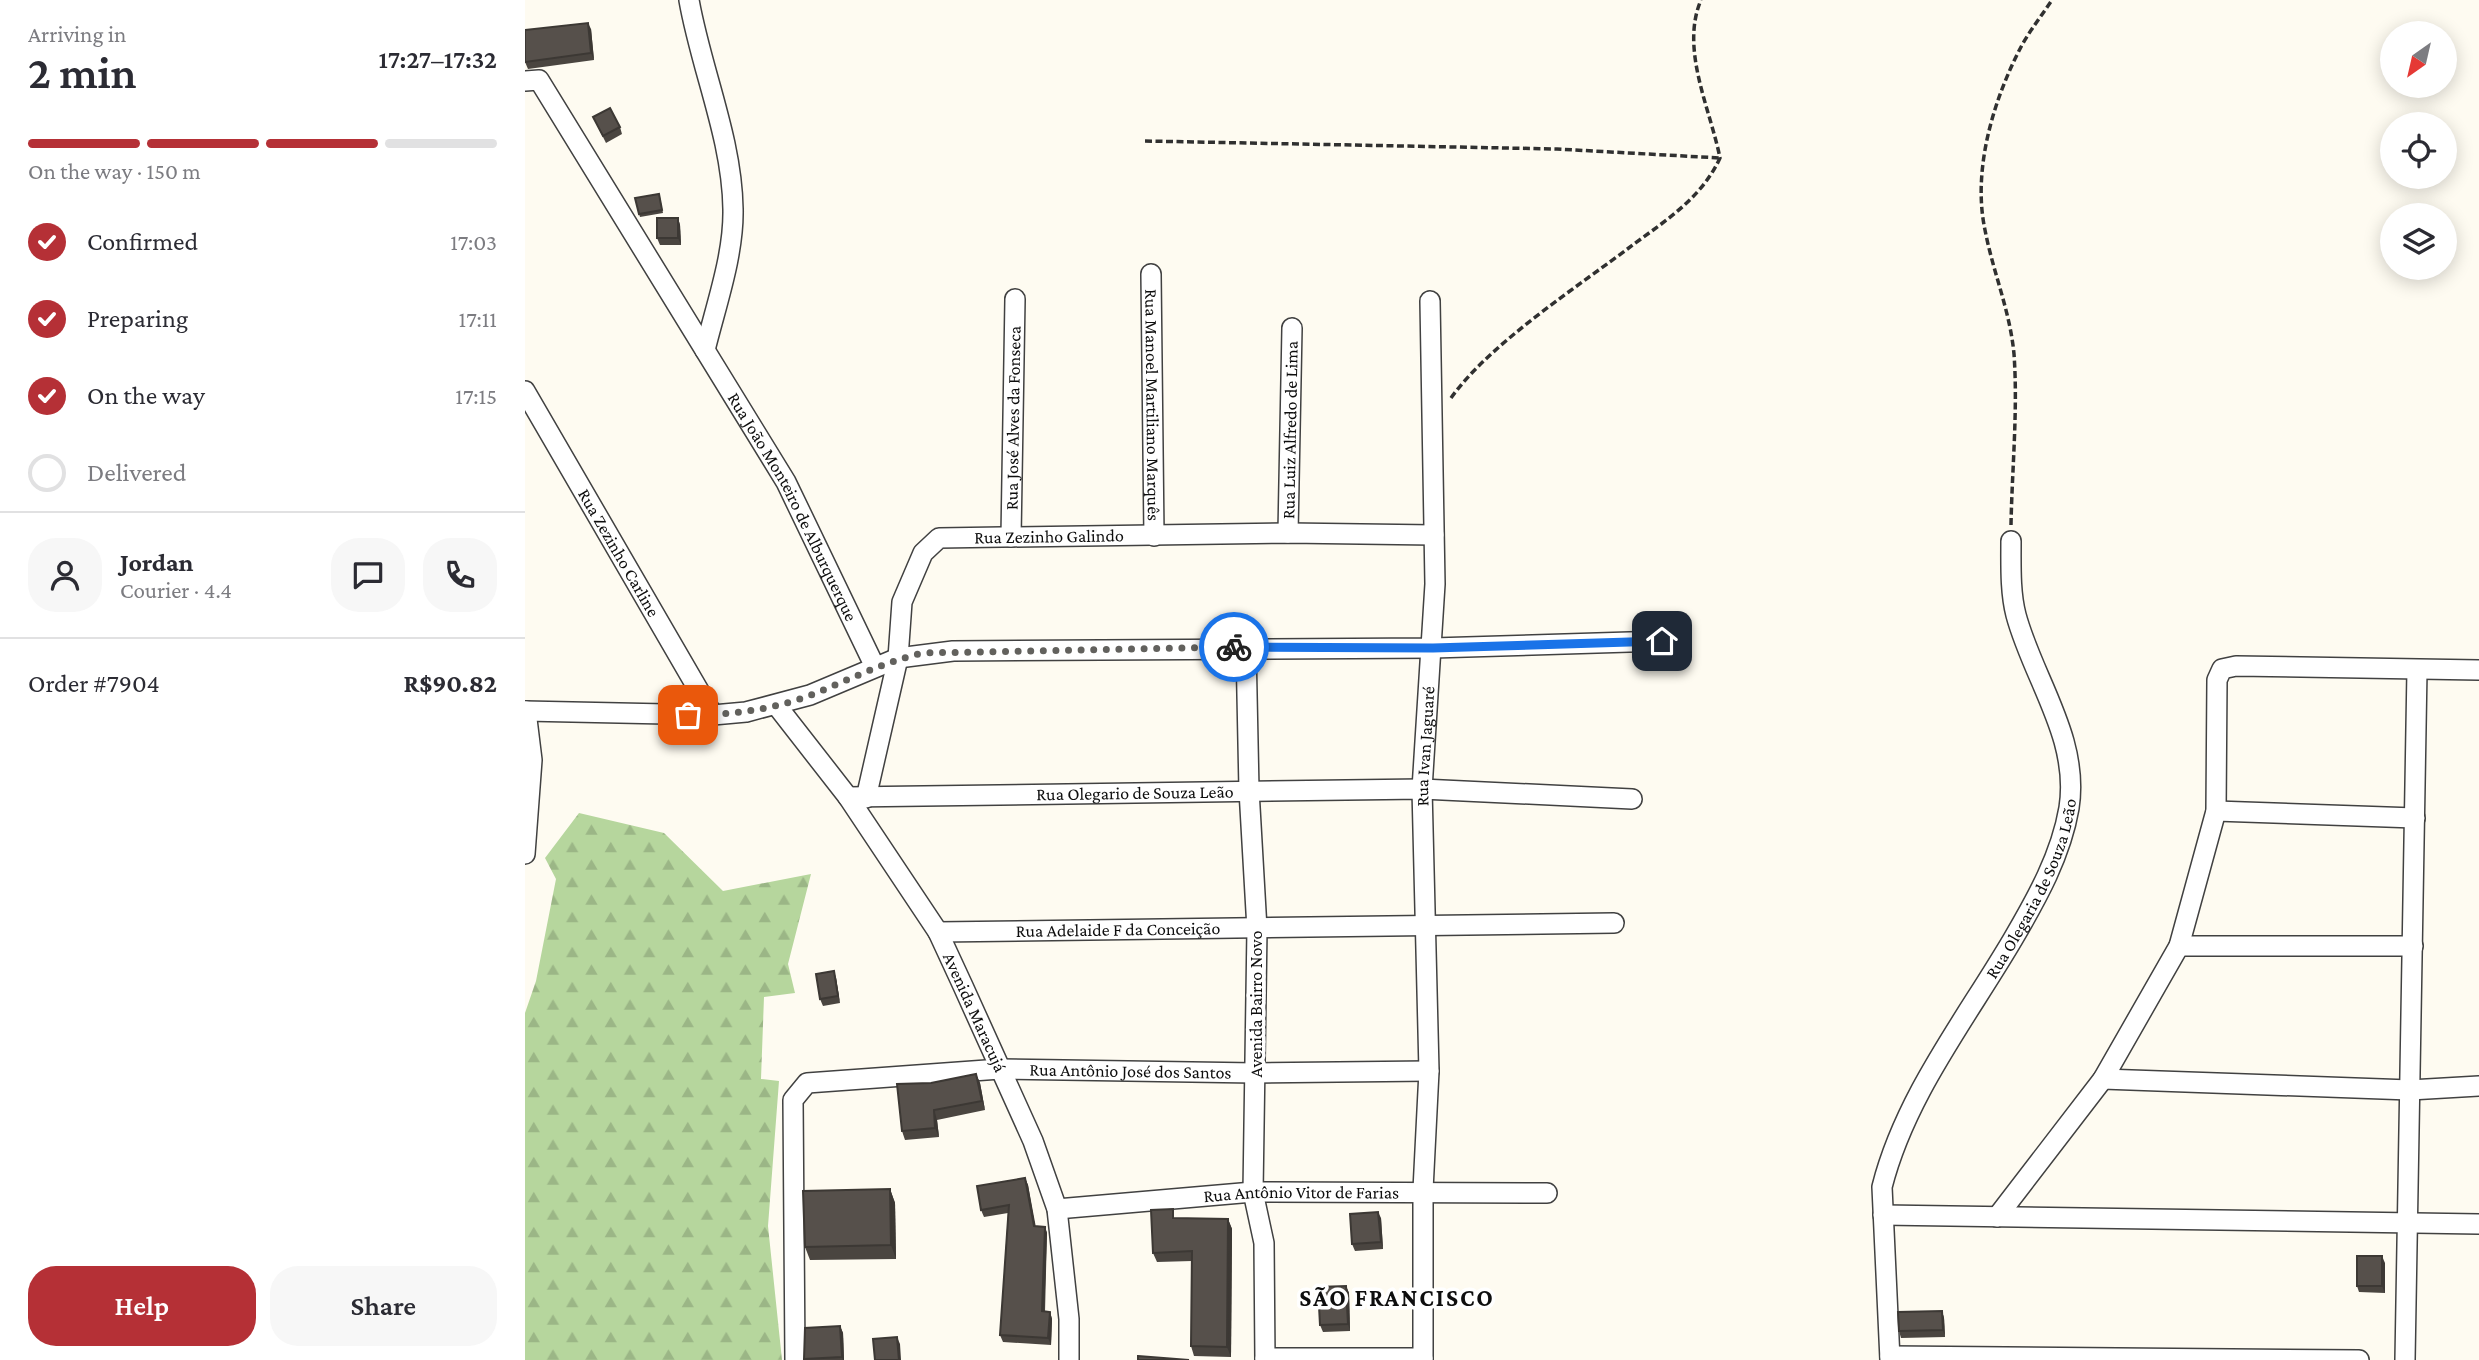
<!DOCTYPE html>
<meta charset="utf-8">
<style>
body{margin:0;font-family:"Crimson Pro",serif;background:#f7f7f7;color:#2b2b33;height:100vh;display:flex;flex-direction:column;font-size:26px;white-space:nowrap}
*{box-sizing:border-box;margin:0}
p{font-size:23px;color:#7c7c81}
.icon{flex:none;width:38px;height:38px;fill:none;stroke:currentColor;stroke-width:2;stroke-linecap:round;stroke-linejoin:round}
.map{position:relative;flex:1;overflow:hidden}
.side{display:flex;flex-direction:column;background:#fff;width:525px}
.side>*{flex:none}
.needle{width:46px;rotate:214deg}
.buttons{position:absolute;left:1855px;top:21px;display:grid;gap:14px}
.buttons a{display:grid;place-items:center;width:77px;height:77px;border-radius:50%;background:#fff;box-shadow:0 4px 18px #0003;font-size:35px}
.pin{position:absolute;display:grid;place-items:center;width:60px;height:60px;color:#fff;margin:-30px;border-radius:14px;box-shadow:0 4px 10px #0006}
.courier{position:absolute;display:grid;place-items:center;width:70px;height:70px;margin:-35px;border:5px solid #1a73e8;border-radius:50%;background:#fff;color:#222;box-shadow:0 2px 9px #0007}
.head em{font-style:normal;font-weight:600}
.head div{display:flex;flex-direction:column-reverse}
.head{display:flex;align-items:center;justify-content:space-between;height:119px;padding:0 28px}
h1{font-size:46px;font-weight:600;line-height:52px}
.bar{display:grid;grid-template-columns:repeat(4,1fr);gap:10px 7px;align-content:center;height:84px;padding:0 28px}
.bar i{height:9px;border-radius:5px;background:#e1e1e2}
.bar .on{background:#b53036}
.bar p{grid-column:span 4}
.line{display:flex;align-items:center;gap:18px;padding:0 28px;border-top:2px solid #e1e1e2}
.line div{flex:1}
.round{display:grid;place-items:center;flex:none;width:74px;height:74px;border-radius:28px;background:#f7f7f7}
ol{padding:0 28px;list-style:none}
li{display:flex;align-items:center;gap:21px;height:77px}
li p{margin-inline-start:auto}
li .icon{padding:7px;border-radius:50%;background:#b53036;color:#fff;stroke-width:4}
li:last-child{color:#7c7c81}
li i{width:38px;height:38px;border:4px solid #e1e1e2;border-radius:50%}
.button{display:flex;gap:14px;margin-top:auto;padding:14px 28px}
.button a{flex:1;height:80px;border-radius:28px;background:#b53036;color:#fff;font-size:28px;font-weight:600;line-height:80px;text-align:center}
.button a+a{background:#f7f7f7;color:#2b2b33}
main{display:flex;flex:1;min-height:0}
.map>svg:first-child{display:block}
.forest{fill:url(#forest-firs)}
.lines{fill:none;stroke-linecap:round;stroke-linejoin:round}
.street-casing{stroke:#414141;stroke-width:22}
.path{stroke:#303030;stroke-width:3.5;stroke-dasharray:7 3.5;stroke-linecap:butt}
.street{stroke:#fff;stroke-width:19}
.wall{fill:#4a4540}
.shaded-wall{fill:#3c3834}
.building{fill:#56504b;stroke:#3c3834;stroke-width:2}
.done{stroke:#62615d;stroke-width:7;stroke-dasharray:0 12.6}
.route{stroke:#1a73e8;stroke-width:9}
.labels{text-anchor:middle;stroke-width:7;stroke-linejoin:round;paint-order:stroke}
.street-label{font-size:18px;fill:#0e0e0e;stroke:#fff}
.district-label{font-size:24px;font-weight:bold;letter-spacing:2px;fill:#0e0e0e;stroke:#fff}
</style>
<main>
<section class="side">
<div class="head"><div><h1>2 min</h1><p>Arriving in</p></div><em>17:27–17:32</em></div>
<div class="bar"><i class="on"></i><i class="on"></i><i class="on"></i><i></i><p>On the way · 150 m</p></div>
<ol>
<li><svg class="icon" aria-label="check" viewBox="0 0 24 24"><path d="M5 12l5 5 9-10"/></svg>Confirmed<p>17:03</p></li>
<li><svg class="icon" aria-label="check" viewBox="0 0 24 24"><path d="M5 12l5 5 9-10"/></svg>Preparing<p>17:11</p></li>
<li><svg class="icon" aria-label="check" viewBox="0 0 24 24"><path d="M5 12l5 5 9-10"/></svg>On the way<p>17:15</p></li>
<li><i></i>Delivered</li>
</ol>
<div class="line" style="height:126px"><a class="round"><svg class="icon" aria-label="person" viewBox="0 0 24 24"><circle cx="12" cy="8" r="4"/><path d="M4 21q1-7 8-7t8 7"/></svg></a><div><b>Jordan</b><p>Courier · 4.4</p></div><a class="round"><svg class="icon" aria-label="chat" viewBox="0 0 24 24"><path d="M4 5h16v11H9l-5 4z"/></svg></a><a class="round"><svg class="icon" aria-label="phone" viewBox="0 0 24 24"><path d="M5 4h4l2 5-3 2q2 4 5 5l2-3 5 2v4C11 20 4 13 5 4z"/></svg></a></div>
<div class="line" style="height:91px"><div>Order #7904</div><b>R$90.82</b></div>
<div class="button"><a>Help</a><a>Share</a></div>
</section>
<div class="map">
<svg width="1954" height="1360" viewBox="0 0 1954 1360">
<defs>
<pattern id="forest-firs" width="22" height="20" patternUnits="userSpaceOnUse" patternTransform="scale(1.75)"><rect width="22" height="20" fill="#b6d69d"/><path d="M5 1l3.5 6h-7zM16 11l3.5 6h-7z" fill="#9bb686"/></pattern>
</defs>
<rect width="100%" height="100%" fill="#fefbf1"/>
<path class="forest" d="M54,813l85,20 59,58 88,-17 -23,90 7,29 -31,4 -3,82 18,2 -11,145 14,134h-257v-347l11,-32 20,-102 -11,-21z"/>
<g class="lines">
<defs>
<g id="street">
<path d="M164,0c12,69 43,138 44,209 1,46 -17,96 -28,141"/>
<path id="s1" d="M0,81l14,-1 247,402 89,185"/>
<path id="s2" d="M626,274l3,262"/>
<path id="s3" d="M0,391l188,324"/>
<path id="s4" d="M763,533l4,-205"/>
<path id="s5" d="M486,537l4,-238"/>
<path d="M721,647l3,143 8,139 -4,263 11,51 1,117"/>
<path id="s6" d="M252,706l71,91 90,135 25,54 70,155 24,68 12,110v41"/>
<path d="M0,711l188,4 33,-3 64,-17 88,-37 55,-7 480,-3 229,-7"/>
<path id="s7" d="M323,797l574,-8 210,10"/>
<path id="s8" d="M341,798l32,-140 4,-56 21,-49 16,-15 349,-5 146,2"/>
<path d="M1691,811l199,7"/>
<path d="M0,854l7,-94 -6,-49"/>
<path id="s9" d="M413,932l676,-9"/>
<path d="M1654,946h234"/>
<path d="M1578,1079l307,11 69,-4"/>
<path id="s10" d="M532,1209l196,-17 294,1"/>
<path d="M1358,1215l596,9"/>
<path d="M1472,1217l106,-138 76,-133 37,-135 1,-131 5,-11 14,-3 243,4"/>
<path d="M1365,1356l469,4"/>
<path d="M740,1358h158"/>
<path id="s11" d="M270,1360l-2,-260 14,-17 193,-14 255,4 174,-2"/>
<path id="s12" d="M898,1360v-170l6,-119 -7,-282 13,-205 -5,-283"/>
<path id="s13" d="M1365,1360l-8,-173c23,-91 84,-168 131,-248 24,-41 48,-84 56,-131 11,-70 -36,-129 -53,-193 -6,-23 -5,-50 -5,-74"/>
<path d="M1880,1360l12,-690"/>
</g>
</defs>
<use href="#street" class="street-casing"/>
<g class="path">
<path d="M620,141l412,8 163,9"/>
<path d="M926,398c39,-55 128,-112 183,-154 34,-25 68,-47 86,-86 -10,-50 -40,-109 -19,-158"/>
<path d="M1486,525c1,-56 7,-115 3,-171 -4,-43 -21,-82 -29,-124 -13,-61 9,-132 37,-185 9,-16 20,-30 30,-45"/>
</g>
<use href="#street" class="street"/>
</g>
<g class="wall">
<path d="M66,29l3,31 -66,9 -3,-7z"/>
<path d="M68,117l27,10 2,7 -16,9z"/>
<path d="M135,197l3,16 -23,4 -1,-3z"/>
<path d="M153,218l2,7 1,20h-21l-3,-7z"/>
<path d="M311,978l4,25 -17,3 -3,-7z"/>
<path d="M451,1074l4,9 5,27 -48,10 2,17 -34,3 -3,-9z"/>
<path d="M500,1178l3,7 7,41 10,1 2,6 -2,79h5l2,7 -1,26 -48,-3 -3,-7 8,-122 -24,4 -3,-7z"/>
<path d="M365,1189l5,14 1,56 -86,1 -5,-13z"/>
<path d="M651,1218l52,1 4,10 -1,128 -37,-1 -3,-10 1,-85 -35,1 -4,-9z"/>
<path d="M856,1218l2,31 -28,2 -3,-7z"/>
<path d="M1860,1263v30l-26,-1 -2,-6z"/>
<path d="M821,1286l3,7 1,38 -27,1 -3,-7z"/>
<path d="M1417,1311l2,7 1,19 -44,1 -2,-7z"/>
<path d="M315,1326l3,7 1,27h-40v-1z"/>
</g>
<g class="shaded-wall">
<path d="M63,23l3,6 3,31 -3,-7z"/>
<path d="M153,218l2,7 1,20 -3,-7z"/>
<path d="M309,971l2,7 4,25 -2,-7z"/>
<path d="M451,1074l4,9 5,27 -3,-9z"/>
<path d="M409,1110l3,10 2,17 -4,-9z"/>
<path d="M500,1178l3,7 9,48 -3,-7z"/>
<path d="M365,1189l5,14 1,56 -5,-14z"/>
<path d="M853,1212l3,6 2,31 -2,-7z"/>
<path d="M703,1219l4,10 -1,128 -4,-10z"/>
<path d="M520,1227l2,6 -3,85 -2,-7z"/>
<path d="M1857,1256l3,7v30l-3,-7z"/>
<path d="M821,1286l3,7 1,38 -2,-7z"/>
<path d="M1417,1311l2,7 1,19 -2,-7z"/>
<path d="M525,1312l2,7 -1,26 -3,-7z"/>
<path d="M315,1326l3,7 1,27h-1l-1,-3z"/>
<path d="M372,1337l3,7 1,16h-2z"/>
</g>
<g class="building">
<path d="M63,23l3,30 -66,9v-32z"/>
<path d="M85,108l10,19 -17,9 -10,-19z"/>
<path d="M134,194l3,16 -23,4 -4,-16z"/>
<rect x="132" y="218" width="21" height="20"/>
<path d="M309,971l4,25 -18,3 -4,-25z"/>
<path d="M451,1074l6,27 -48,9 1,18 -33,3 -5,-47 34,-1z"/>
<path d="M500,1178l9,48 11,1 -3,84 8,1 -2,26 -48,-3 9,-130 -28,5 -4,-24z"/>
<path d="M365,1189l1,56 -86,2 -2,-56z"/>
<path d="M648,1209v9l55,1 -1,128 -36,-1 1,-95 -39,2 -2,-43z"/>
<path d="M853,1212l3,30 -29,2 -2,-30z"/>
<rect x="1832" y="1256" width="25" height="30"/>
<path d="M821,1286l2,38 -28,1 -2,-38z"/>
<path d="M1417,1311l1,19 -44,1 -1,-19z"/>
<path d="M315,1326l2,31 -38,2 1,-31z"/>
<path d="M372,1337l2,23h-24l-2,-21z"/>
<path d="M613,1356l51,4h-51z"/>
</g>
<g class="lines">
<path class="done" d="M163,715c43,0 83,-5 123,-20 38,-15 72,-33 112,-42l311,-6"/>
<path class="route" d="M709,647l199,1 229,-7"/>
</g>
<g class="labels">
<g class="street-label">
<text dy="6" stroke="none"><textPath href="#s2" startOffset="131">Rua Manoel Martiliano Marquês</textPath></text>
<text dy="6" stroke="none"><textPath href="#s5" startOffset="119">Rua José Alves da Fonseca</textPath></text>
<text dy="6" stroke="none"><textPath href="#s4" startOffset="103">Rua Luiz Alfredo de Lima</textPath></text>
<text dy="6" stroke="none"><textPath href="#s1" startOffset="511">Rua João Monteiro de Alburquerque</textPath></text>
<text dy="6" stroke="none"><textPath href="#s8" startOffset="385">Rua Zezinho Galindo</textPath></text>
<text dy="6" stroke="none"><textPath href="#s3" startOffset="187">Rua Zezinho Carline</textPath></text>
<text dy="6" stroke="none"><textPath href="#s12" startOffset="614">Rua Ivan Jaguaré</textPath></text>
<text dy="6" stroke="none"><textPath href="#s7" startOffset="287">Rua Olegario de Souza Leão</textPath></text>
<text dy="6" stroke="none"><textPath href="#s13" startOffset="509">Rua Olegaria de Souza Leão</textPath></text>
<text dy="6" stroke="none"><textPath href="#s9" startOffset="180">Rua Adelaide F da Conceição</textPath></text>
<text transform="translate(731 1004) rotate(-90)" y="6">Avenida Bairro Novo</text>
<text dy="6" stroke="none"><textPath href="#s6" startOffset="366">Avenida Maracujá</textPath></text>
<text dy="6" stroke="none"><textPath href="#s11" startOffset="606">Rua Antônio José dos Santos</textPath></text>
<text dy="6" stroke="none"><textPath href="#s10" startOffset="245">Rua Antônio Vitor de Farias</textPath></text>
</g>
<g class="district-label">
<text x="872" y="1306">SÃO FRANCISCO</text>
</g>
</g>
</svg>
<div class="buttons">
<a><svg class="needle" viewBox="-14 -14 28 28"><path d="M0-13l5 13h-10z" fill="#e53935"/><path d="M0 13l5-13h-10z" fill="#7c7c81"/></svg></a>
<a><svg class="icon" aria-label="locate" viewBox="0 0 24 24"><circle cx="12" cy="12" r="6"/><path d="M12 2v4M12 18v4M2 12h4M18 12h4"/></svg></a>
<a><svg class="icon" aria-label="layers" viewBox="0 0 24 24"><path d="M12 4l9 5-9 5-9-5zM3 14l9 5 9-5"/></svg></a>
</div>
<div class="pin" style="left:163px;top:715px;background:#ea580c"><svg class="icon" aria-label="bag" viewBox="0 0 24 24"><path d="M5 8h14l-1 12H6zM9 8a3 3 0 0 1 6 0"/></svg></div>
<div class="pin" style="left:1137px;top:641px;background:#1f2937"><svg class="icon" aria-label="home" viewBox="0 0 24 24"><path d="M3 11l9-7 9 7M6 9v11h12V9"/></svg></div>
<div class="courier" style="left:709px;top:647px"><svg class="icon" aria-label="bike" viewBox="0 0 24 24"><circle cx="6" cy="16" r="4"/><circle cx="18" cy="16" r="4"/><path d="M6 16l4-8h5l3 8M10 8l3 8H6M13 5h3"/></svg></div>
</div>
</main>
